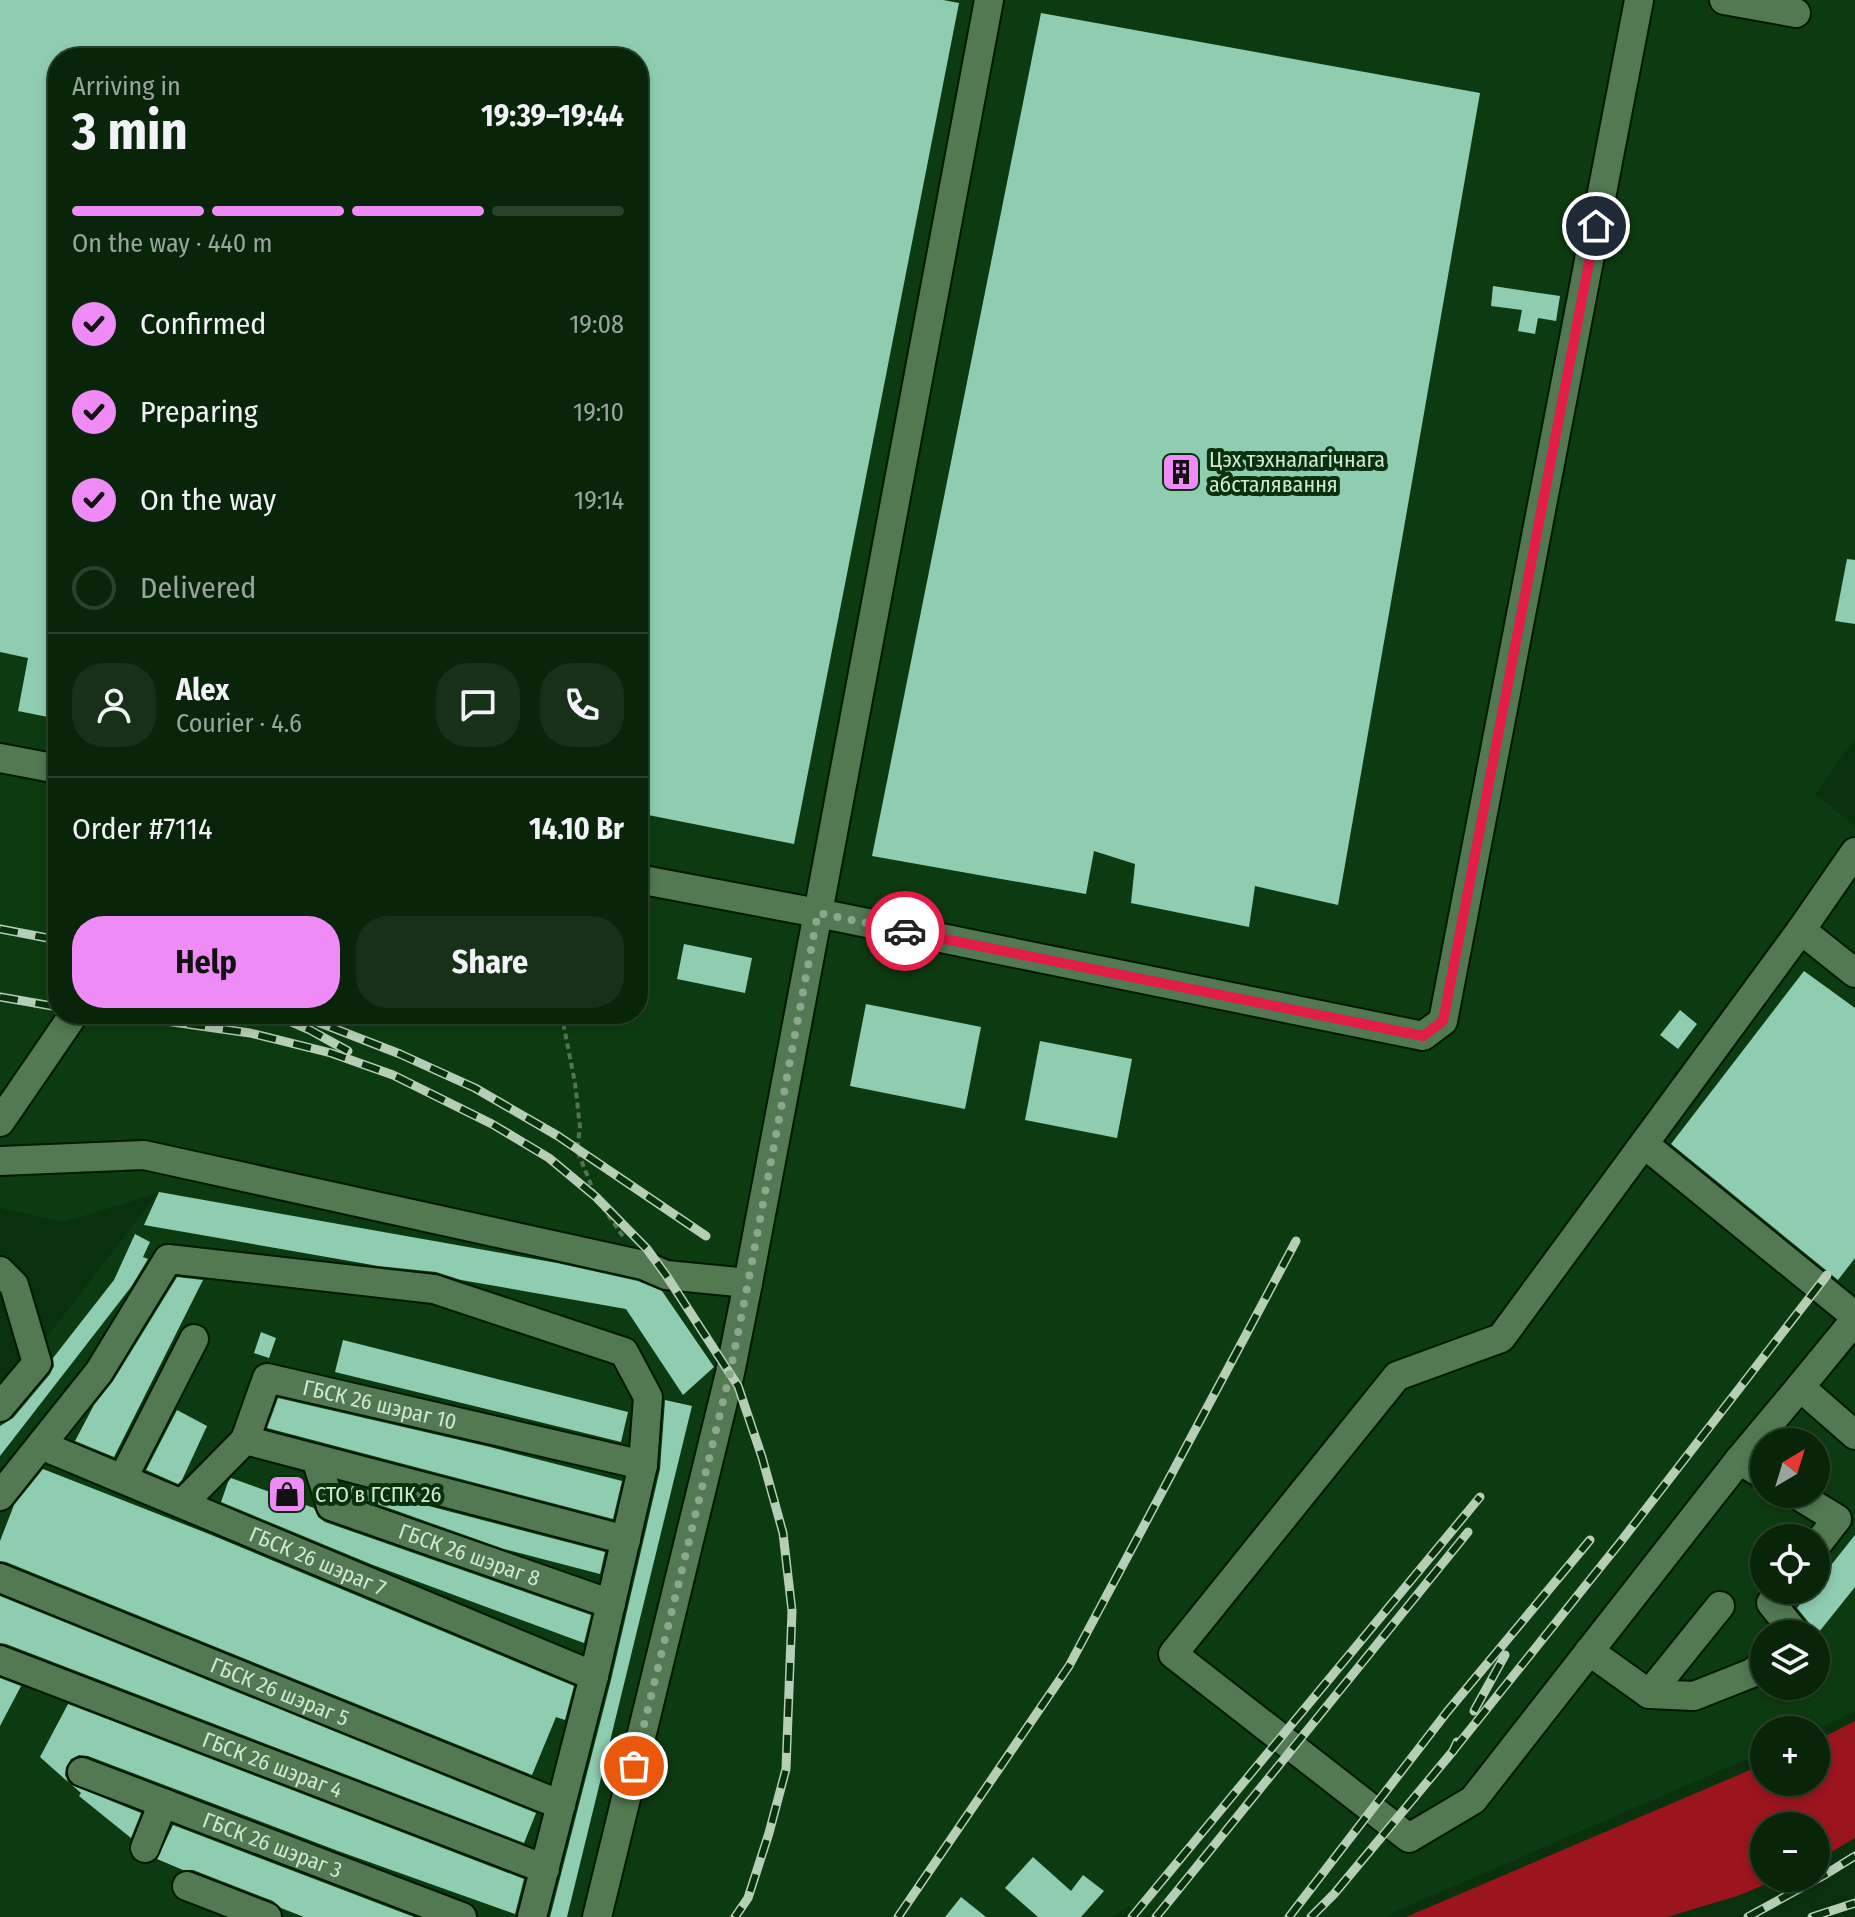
<!DOCTYPE html>
<meta charset="utf-8">
<style>
body{margin:0;font-family:"Fira Sans Condensed",sans-serif;background:#163118;color:#f1f3f6;height:100vh;display:flex;flex-direction:column;font-size:30px;white-space:nowrap}
*{box-sizing:border-box;margin:0}
p{font-size:26px;color:#98a59c}
.icon{flex:none;width:44px;height:44px;fill:none;stroke:currentColor;stroke-width:2;stroke-linecap:round;stroke-linejoin:round}
.map{position:relative;flex:1;overflow:hidden}
.details{position:absolute;left:48px;top:48px;width:600px;height:976px;display:flex;flex-direction:column;background:#08250a;border-radius:32px;box-shadow:0 4px 12px #0003,0 0 0 2px #29422b}
.details>*{flex:none}
.needle{width:52px;rotate:38deg}
.buttons{position:absolute;left:1750px;top:1428px;display:grid;gap:16px}
.buttons a{display:grid;place-items:center;width:80px;height:80px;border-radius:50%;background:#08250a;box-shadow:0 4px 12px #0003,0 0 0 2px #29422b;font-size:40px}
.pin{position:absolute;display:grid;place-items:center;width:68px;height:68px;color:#fff;margin:-34px;border:4px solid #fff;border-radius:50%;box-shadow:0 2px 8px #0007}
.courier{position:absolute;display:grid;place-items:center;width:80px;height:80px;margin:-40px;border:6px solid #e11d48;border-radius:50%;background:#fff;color:#222;box-shadow:0 2px 10px #0007}
.headline em{font-style:normal;font-weight:700}
.headline div{display:flex;flex-direction:column-reverse}
.headline{display:flex;align-items:center;justify-content:space-between;height:136px;padding:0 24px}
h1{font-size:52px;font-weight:700;line-height:60px}
.bar{display:grid;grid-template-columns:repeat(4,1fr);gap:12px 8px;align-content:center;height:96px;padding:0 24px}
.bar i{height:10px;border-radius:6px;background:#29422b}
.bar .current{background:#ef8bf7}
.bar p{grid-column:span 4}
.line{display:flex;align-items:center;gap:20px;padding:0 24px;border-top:2px solid #29422b}
.line div{flex:1}
.round{display:grid;place-items:center;flex:none;width:84px;height:84px;border-radius:32px;background:#163118}
ol{padding:0 24px;list-style:none}
li{display:flex;align-items:center;gap:24px;height:88px}
li p{margin-inline-start:auto}
li .icon{padding:8px;border-radius:50%;background:#ef8bf7;color:#111;stroke-width:4}
li:last-child{color:#98a59c}
li i{width:44px;height:44px;border:4px solid #29422b;border-radius:50%}
.button{display:flex;gap:16px;margin-top:auto;padding:16px 24px}
.button a{flex:1;height:92px;border-radius:32px;background:#ef8bf7;color:#111;font-size:32px;font-weight:700;line-height:92px;text-align:center}
.button a+a{background:#163118;color:#f1f3f6}
.map>svg:first-child{display:block}
.built{fill:#0d3b11;fill-rule:evenodd}
.forest{fill:#9b151f}
.building{fill:#8fcdb1}
.lines{fill:none;stroke-linecap:round;stroke-linejoin:round}
.minor-casing{stroke:#001701;stroke-width:32}
.path{stroke:#527355;stroke-width:4;stroke-dasharray:6 4;stroke-linecap:butt}
.minor{stroke:#527952;stroke-width:28}
.rail-casing{stroke:#b7ceb6;stroke-width:9}
.rail{stroke:#0a310e;stroke-width:6;stroke-dasharray:18;stroke-linecap:butt}
.done{stroke:#8ca78d;stroke-width:8;stroke-dasharray:0 14.4}
.route{stroke:#e11d48;stroke-width:10}
.labels{text-anchor:middle;stroke-width:8;stroke-linejoin:round;paint-order:stroke}
.poi-label{font-size:22px;fill:#d2e7d1;stroke:#0a310e;text-anchor:start}
.street-label{font-size:22px;fill:#d2e7d1;stroke:#0a310e}
</style>
<div class="map">
<svg width="1855" height="1917" viewBox="0 0 1855 1917">
<rect width="100%" height="100%" fill="#0a310e"/>
<path class="built" d="M0,0h1855v739l-40,55 40,32v886l-41,18h-50v22l-370,160 -7,5h-244l-15,-10 -17,10h-1111v-519l158,-205 -94,29 -64,-14zM58,58h580v956h-580zM1764,1442h52v52h-52zM1764,1538h52v52h-52zM1764,1634h52v52h-52z"/>
<path class="forest" d="M1855,1721v117l-39,23v-35h-52v52h16l-4,2 -39,16 -70,21h-261l358,-153v18h52v-41z"/>
<g class="building">
<path d="M0,0h943l16,3 -165,841 -156,-31v-755h-580v661l-40,-8 10,-53 -28,-6z"/>
<path d="M1041,13l439,80 -142,812 -83,-19 -6,41 -118,-24 4,-39 -41,-13 -8,43 -214,-38z"/>
<path d="M1493,286l67,10 -4,25 -18,-3 -3,16 -17,-3 4,-21 -31,-4z"/>
<path d="M1847,559l8,1v64l-20,-3z"/>
<path d="M684,944l68,14 -7,35 -68,-14z"/>
<path d="M1804,971l51,37v250l-17,22 -167,-136z"/>
<path d="M866,1004l115,23 -16,82 -115,-23z"/>
<path d="M1680,1010l17,14 -19,25 -18,-14z"/>
<path d="M1040,1041l92,18 -15,79 -92,-18z"/>
<path d="M159,1192l398,71 81,18 24,10 52,76 -31,28 -57,-86 -165,-29 -25,-8 -58,-6 -234,-41z"/>
<path d="M135,1234l15,8 -7,15 5,2 -17,28 -131,169v-30l13,-8 37,-44 4,-8 -1,-8 61,-78z"/>
<path d="M177,1277l26,3 -89,177 -39,-16 19,-36 19,-24z"/>
<path d="M261,1332l15,6 -7,20 -15,-5z"/>
<path d="M343,1340l285,72 -7,30 -286,-70z"/>
<path d="M278,1398l212,49 132,34 -9,38 -346,-91z"/>
<path d="M665,1400l27,6 -125,511h-17l61,-237 49,-211z"/>
<path d="M177,1410l30,16 -25,54 -4,4 -32,-14z"/>
<path d="M43,1469l166,65 365,152 -9,34 -9,-3 -24,58 -526,-213 -6,-1v-20l14,-36z"/>
<path d="M231,1478l83,30 4,9 7,5 266,93 -7,28 -211,-78 -152,-63 7,-20z"/>
<path d="M352,1486l253,66 -5,22 -96,-25 -155,-55z"/>
<path d="M1855,1535v52l-36,45 -9,-8 -13,-16 14,-18h5v-6z"/>
<path d="M0,1596l536,217 -12,30 -518,-199 -6,-1z"/>
<path d="M0,1678l21,8 -21,40z"/>
<path d="M68,1704l456,175 -9,35 -177,-63 -250,-95 -9,-1 -8,4 -5,8 -1,8 3,7 -28,-25z"/>
<path d="M72,1785l69,28 -10,25 -52,-42 2,-3z"/>
<path d="M173,1825l241,92h-110l-23,-9 -8,-7 -80,-31h-10l-26,-11z"/>
<path d="M1033,1857l38,34 12,-16 21,16 -23,26h-43l-33,-29z"/>
<path d="M961,1897l25,20h-41z"/>
</g>
<g class="lines">
<defs>
<g id="minor">
<path d="M1724,0l72,13"/>
<path d="M0,758l58,11"/>
<path d="M638,879l180,34 171,-913"/>
<path d="M1801,930l54,43"/>
<path d="M0,1122l74,-108"/>
<path d="M1644,1144l211,172"/>
<path d="M0,1161l144,-6 499,110 23,10 82,8"/>
<path d="M0,1271l14,14 23,78 -37,44"/>
<path d="M1800,1387l55,-67"/>
<path d="M245,1440l381,100"/>
<path id="s1" d="M41,1445l553,231"/>
<path id="s2" d="M316,1459l15,47 280,98"/>
<path d="M1739,1460l61,-73 55,48"/>
<path d="M1764,1475l-25,-15 -266,340 -64,38 -236,-184 224,-278 104,-38 300,-408 54,-78"/>
<path d="M123,1478l71,-139"/>
<path d="M1796,1494l41,25 -21,27"/>
<path d="M0,1496l99,-124 69,-113 266,30 190,63 24,45 -5,68 -49,211 -62,241"/>
<path id="s3" d="M183,1503l62,-63 22,-62 376,87"/>
<path id="s4" d="M0,1578l561,227"/>
<path d="M1781,1590l-10,13 25,31"/>
<path d="M1589,1651l60,43 45,2 58,-23 12,-9"/>
<path id="s5" d="M0,1660l545,209"/>
<path d="M1649,1694l71,-88"/>
<path id="s6" d="M82,1772l380,145"/>
<path d="M145,1848l18,-45"/>
<path d="M187,1886l80,31"/>
<path d="M597,1917l133,-544 18,-90 70,-370 605,123 20,-15 196,-1021"/>
</g>
</defs>
<use href="#minor" class="minor-casing"/>
<path class="path" d="M567,1014l-3,13 11,56 5,44 -3,23 19,47 28,41"/>
<use href="#minor" class="minor"/>
<defs>
<g id="rail">
<path d="M0,929l58,11"/>
<path d="M0,997l58,10"/>
<path d="M116,1014l134,19 81,20 62,22 99,49 57,34 47,39 51,52 19,26 72,111 24,71 21,76 9,78 -6,158 -17,64 -21,65 -13,19"/>
<path d="M273,1014l37,16 38,21"/>
<path d="M297,1014l103,40 75,34 83,48 148,100"/>
<path d="M1474,1711l31,-56"/>
<path d="M1453,1751l169,-211 205,-265"/>
<path d="M898,1917l171,-251 227,-425"/>
<path d="M1132,1917l348,-420"/>
<path d="M1156,1917l312,-385"/>
<path d="M1289,1917l158,-205 143,-172"/>
<path d="M1311,1917l23,-23 119,-143 4,-9"/>
<path d="M1748,1917l78,-43 29,-18"/>
<path d="M1812,1917l43,-14"/>
</g>
</defs>
<use href="#rail" class="rail-casing"/>
<use href="#rail" class="rail"/>
</g>
<g class="lines">
<path class="done" d="M634,1766l96,-393 18,-90 70,-370 87,18"/>
<path class="route" d="M905,931l518,105 20,-15 153,-795"/>
</g>
<defs>
<symbol id="building-square" viewBox="-11 -11 22 22"><rect x="-9" y="-9" width="18" height="18" rx="4" fill="#ef8bf7" stroke="#0a310e"/><path d="M-4-6H4V6H1V3H-1V6H-4ZM-2.5-4.3h1.7v1.8h-1.7ZM.8-4.3h1.7v1.8H.8ZM-2.5-1h1.7V.8h-1.7ZM.8-1h1.7V.8H.8Z" fill="#111"/></symbol>
<symbol id="shop-square" viewBox="-11 -11 22 22"><rect x="-9" y="-9" width="18" height="18" rx="4" fill="#ef8bf7" stroke="#0a310e"/><path d="M-5-2.5h2.3a2.7 3.5 0 0 1 5.4 0H5L5.5 6h-11ZM-1.5-2.5h3a1.5 2.3 0 0 0-3 0Z" fill="#111"/></symbol>
</defs>
<g fill-rule="evenodd">
<use href="#building-square" x="1159" y="450" width="44" height="44"/>
<use href="#shop-square" x="265" y="1472" width="44" height="44"/>
</g>
<g class="labels">
<g class="poi-label">
<text x="1209" y="467">Цэх тэхналагічнага<tspan x="1209" dy="25">абсталявання</tspan></text>
<text x="315" y="1502">СТО в ГСПК 26</text>
</g>
<g class="street-label">
<text dy="8" stroke="none"><textPath href="#s3" startOffset="270">ГБСК 26 шэраг 10</textPath></text>
<text dy="8" stroke="none"><textPath href="#s2" startOffset="196">ГБСК 26 шэраг 8</textPath></text>
<text dy="8" stroke="none"><textPath href="#s1" startOffset="300">ГБСК 26 шэраг 7</textPath></text>
<text dy="8" stroke="none"><textPath href="#s4" startOffset="302">ГБСК 26 шэраг 5</textPath></text>
<text dy="8" stroke="none"><textPath href="#s5" startOffset="292">ГБСК 26 шэраг 4</textPath></text>
<text dy="8" stroke="none"><textPath href="#s6" startOffset="204">ГБСК 26 шэраг 3</textPath></text>
</g>
</g>
</svg>
<div class="buttons">
<a><svg class="needle" viewBox="-14 -14 28 28"><path d="M0-13l5 13h-10z" fill="#e53935"/><path d="M0 13l5-13h-10z" fill="#98a59c"/></svg></a>
<a><svg class="icon" aria-label="locate" viewBox="0 0 24 24"><circle cx="12" cy="12" r="6"/><path d="M12 2v4M12 18v4M2 12h4M18 12h4"/></svg></a>
<a><svg class="icon" aria-label="layers" viewBox="0 0 24 24"><path d="M12 4l9 5-9 5-9-5zM3 14l9 5 9-5"/></svg></a>
<a>+</a>
<a>−</a>
</div>
<div class="pin" style="left:634px;top:1766px;background:#ea580c"><svg class="icon" aria-label="bag" viewBox="0 0 24 24"><path d="M5 8h14l-1 12H6zM9 8a3 3 0 0 1 6 0"/></svg></div>
<div class="pin" style="left:1596px;top:226px;background:#1f2937"><svg class="icon" aria-label="home" viewBox="0 0 24 24"><path d="M3 11l9-7 9 7M6 9v11h12V9"/></svg></div>
<div class="courier" style="left:905px;top:931px"><svg class="icon" aria-label="car" viewBox="0 0 24 24"><path d="M5 17H2v-5l4-1 3-4h7l3 4 3 1v5h-3M9 17h6M6 11h13"/><circle cx="7" cy="17" r="2"/><circle cx="17" cy="17" r="2"/></svg></div>
<section class="details">
<div class="headline"><div><h1>3 min</h1><p>Arriving in</p></div><em>19:39–19:44</em></div>
<div class="bar"><i class="current"></i><i class="current"></i><i class="current"></i><i></i><p>On the way · 440 m</p></div>
<ol>
<li><svg class="icon" aria-label="check" viewBox="0 0 24 24"><path d="M5 12l5 5 9-10"/></svg>Confirmed<p>19:08</p></li>
<li><svg class="icon" aria-label="check" viewBox="0 0 24 24"><path d="M5 12l5 5 9-10"/></svg>Preparing<p>19:10</p></li>
<li><svg class="icon" aria-label="check" viewBox="0 0 24 24"><path d="M5 12l5 5 9-10"/></svg>On the way<p>19:14</p></li>
<li><i></i>Delivered</li>
</ol>
<div class="line" style="height:144px"><a class="round"><svg class="icon" aria-label="person" viewBox="0 0 24 24"><circle cx="12" cy="8" r="4"/><path d="M4 21q1-7 8-7t8 7"/></svg></a><div><b>Alex</b><p>Courier · 4.6</p></div><a class="round"><svg class="icon" aria-label="chat" viewBox="0 0 24 24"><path d="M4 5h16v11H9l-5 4z"/></svg></a><a class="round"><svg class="icon" aria-label="phone" viewBox="0 0 24 24"><path d="M5 4h4l2 5-3 2q2 4 5 5l2-3 5 2v4C11 20 4 13 5 4z"/></svg></a></div>
<div class="line" style="height:104px"><div>Order #7114</div><b>14.10 Br</b></div>
<div class="button"><a>Help</a><a>Share</a></div>
</section>
</div>
